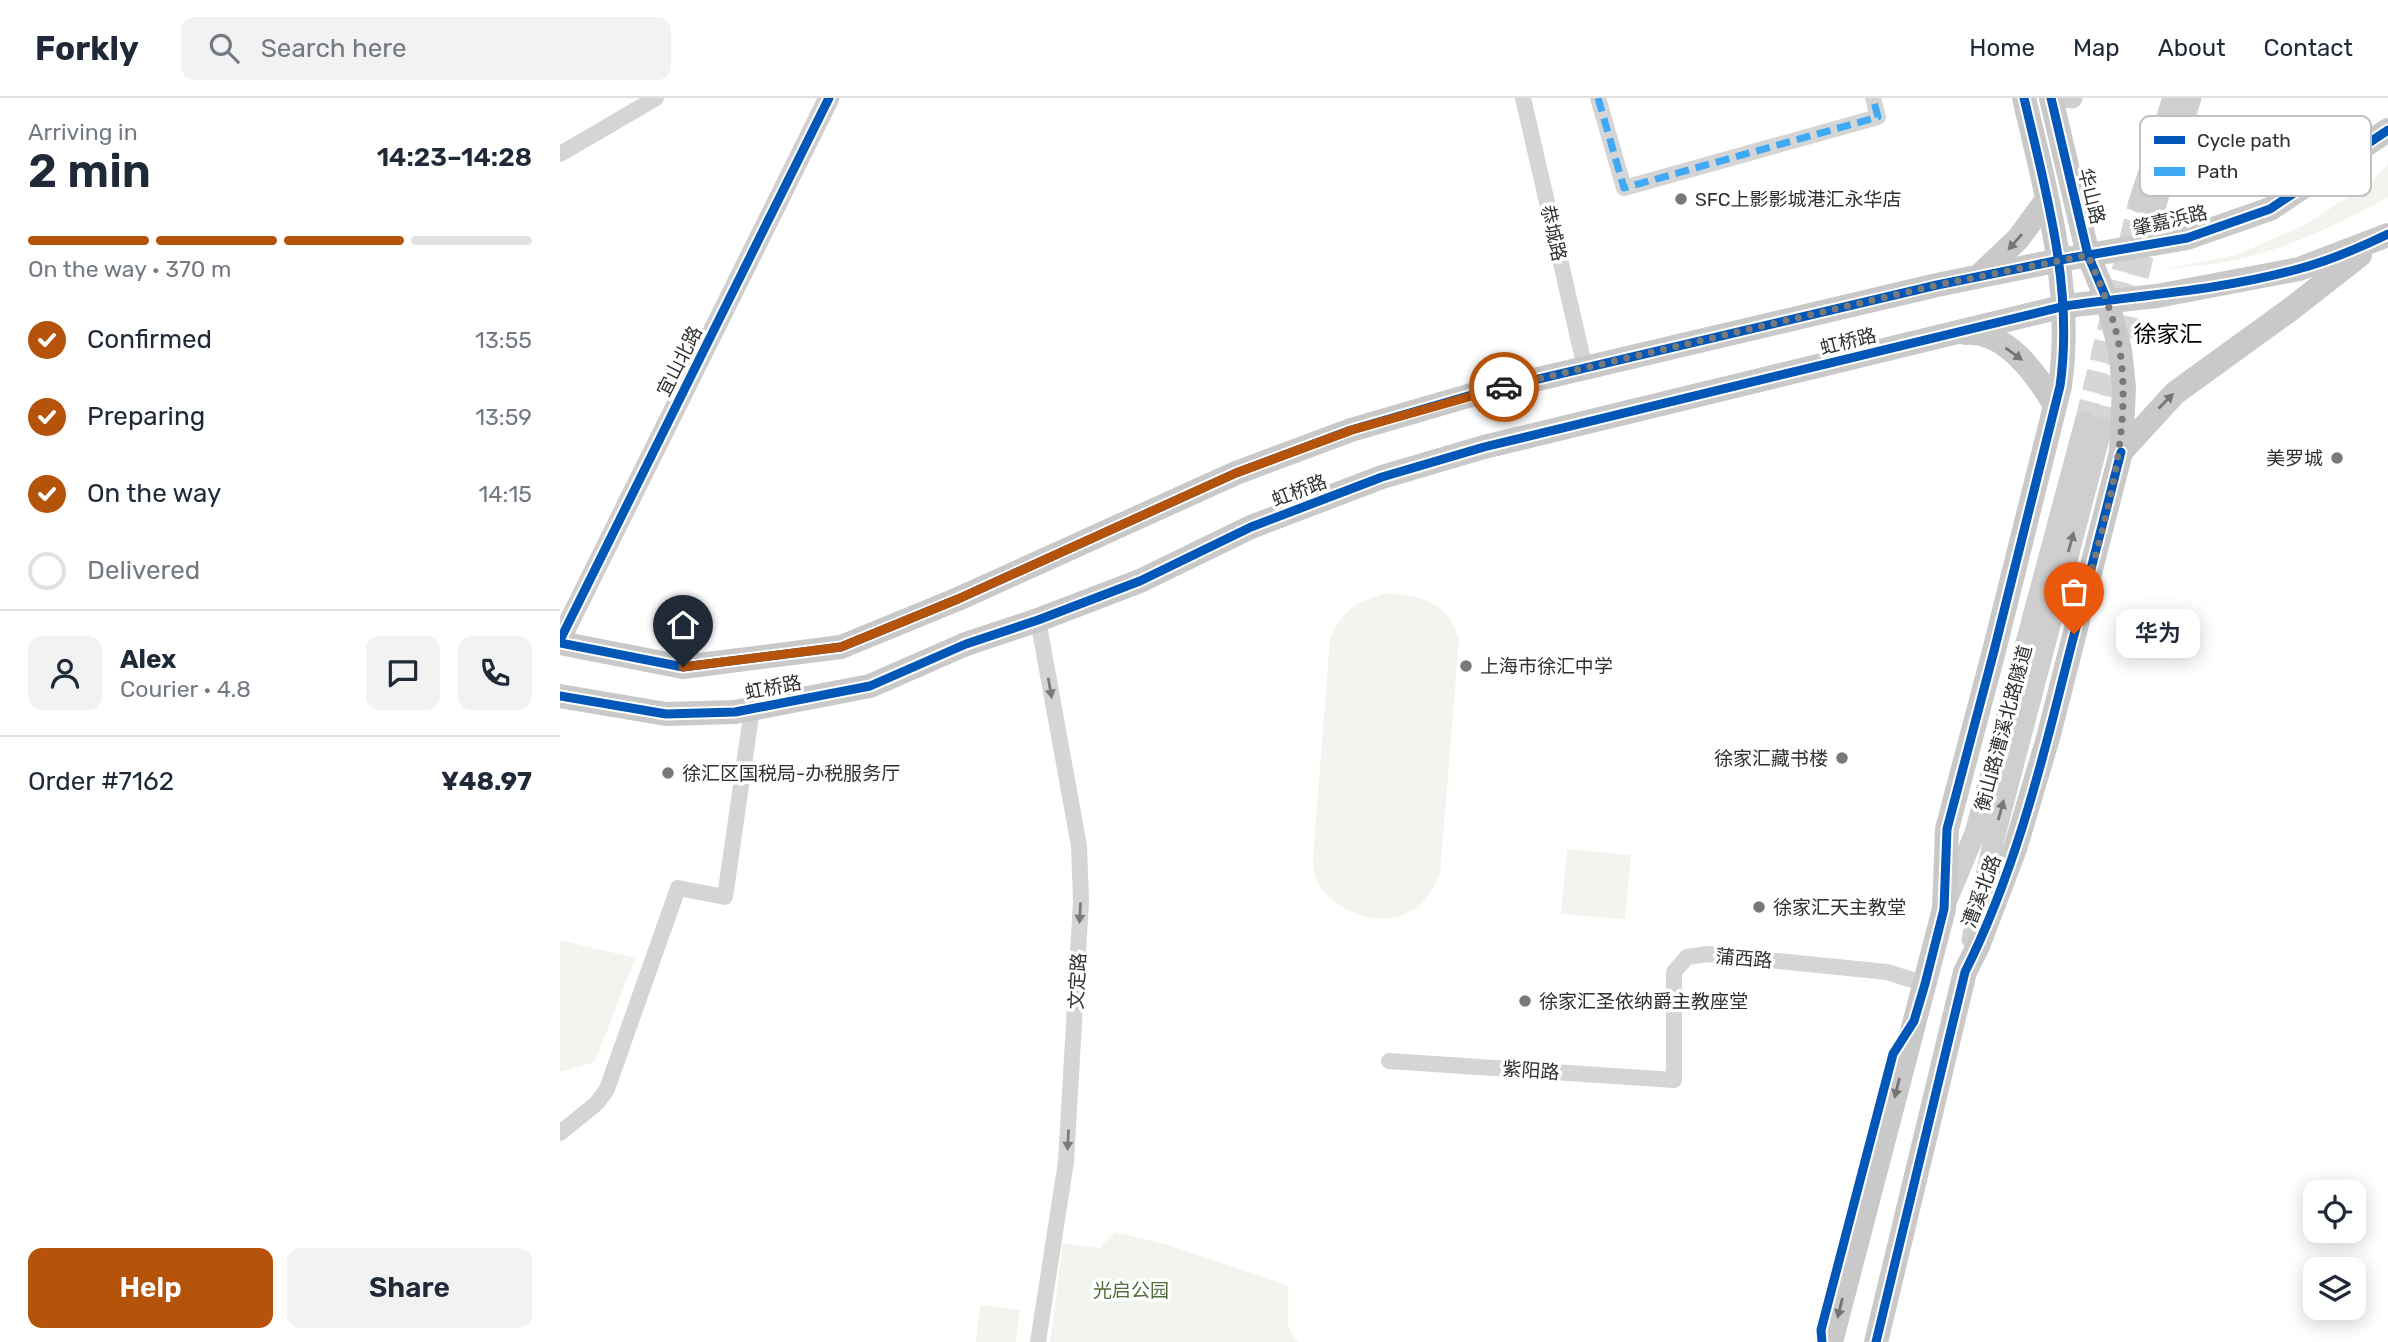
<!DOCTYPE html>
<meta charset="utf-8">
<style>
body{margin:0;font-family:Rubik,"Noto Sans SC",sans-serif;background:#f2f2f3;color:#1f2937;height:100vh;display:flex;flex-direction:column;font-size:26px;white-space:nowrap}
*{box-sizing:border-box;margin:0}
p{font-size:23px;color:#747a83}
.icon{flex:none;width:38px;height:38px;fill:none;stroke:currentColor;stroke-width:2;stroke-linecap:round;stroke-linejoin:round}
.map{position:relative;flex:1;overflow:hidden}
.sheet{display:flex;flex-direction:column;background:#fff;width:560px}
.sheet>*{flex:none}
.buttons{position:absolute;left:1743px;top:1082px;display:grid;gap:14px}
.buttons a{display:grid;place-items:center;width:63px;height:63px;border-radius:14px;background:#fff;box-shadow:0 4px 18px #0003;font-size:35px}
.pin{position:absolute;display:grid;place-items:center;width:60px;height:60px;color:#fff;margin:-72px -30px;border-radius:50% 50% 50% 0;rotate:-45deg;box-shadow:0 0 7px #0007}
.pin .icon{rotate:45deg}
.courier{position:absolute;display:grid;place-items:center;width:70px;height:70px;margin:-35px;border:5px solid #b45309;border-radius:50%;background:#fff;color:#222;box-shadow:0 2px 9px #0007}
.bubble{position:absolute;height:49px;border-radius:14px;background:#fff;box-shadow:0 4px 18px #0003;font-size:23px;font-weight:600;line-height:49px;text-align:center}
.head em{font-style:normal;font-weight:600}
.head div{display:flex;flex-direction:column-reverse}
.head{display:flex;align-items:center;justify-content:space-between;height:119px;padding:0 28px}
h1{font-size:46px;font-weight:600;line-height:52px}
.bar{display:grid;grid-template-columns:repeat(4,1fr);gap:10px 7px;align-content:center;height:84px;padding:0 28px}
.bar i{height:9px;border-radius:5px;background:#e0e1e3}
.bar .selected{background:#b45309}
.bar p{grid-column:span 4}
.line{display:flex;align-items:center;gap:18px;padding:0 28px;border-top:2px solid #e0e1e3}
.line div{flex:1}
.round{display:grid;place-items:center;flex:none;width:74px;height:74px;border-radius:14px;background:#f2f2f3}
ol{padding:0 28px;list-style:none}
li{display:flex;align-items:center;gap:21px;height:77px}
li p{margin-inline-start:auto}
li .icon{padding:7px;border-radius:50%;background:#b45309;color:#fff;stroke-width:4}
li:last-child{color:#747a83}
li i{width:38px;height:38px;border:4px solid #e0e1e3;border-radius:50%}
.button{display:flex;gap:14px;margin-top:auto;padding:14px 28px}
.button a{flex:1;height:80px;border-radius:14px;background:#b45309;color:#fff;font-size:28px;font-weight:600;line-height:80px;text-align:center}
.button a+a{background:#f2f2f3;color:#1f2937}
header{display:flex;align-items:center;gap:42px;box-sizing:border-box;height:98px;padding:0 35px;background:#fff;border-bottom:2px solid #e0e1e3}
header strong{font-size:33px}
nav{display:flex;gap:38px;margin-inline-start:auto;font-size:24px}
.search{width:490px;height:63px;background:#f2f2f3;display:flex;align-items:center;gap:18px;box-sizing:border-box;padding:0 24px;border-radius:14px;color:#747a83;font-size:26px}
main{display:flex;flex:1;min-height:0}
.map>svg:first-child{display:block}
.green{fill:#f1f5ee}
.lines{fill:none;stroke-linecap:round;stroke-linejoin:round}
.secondary-tunnel{stroke:#d6d6d6;stroke-width:21;stroke-dasharray:21 10;stroke-linecap:butt}
.street{stroke:#d5d5d5;stroke-width:16}
.secondary{stroke:#cfcfcf;stroke-width:21}
.primary{stroke:#c9c9c9;stroke-width:24}
.quiet{stroke:#3fa9f5;stroke-width:7;stroke-dasharray:14 7;stroke-linecap:butt}
.cycleway-casing{stroke:#fff;stroke-width:13}
.cycleway{stroke:#0057b8;stroke-width:9}
.oneway{fill:#757575}
.oneway2{fill:#787878}
.oneway3{fill:#7b7b7b}
.done{stroke:#797979;stroke-width:7;stroke-dasharray:0 12.6}
.route{stroke:#b45309;stroke-width:9}
.poi-dot{fill:#797979;stroke:#fff;stroke-width:2.5}
.labels{text-anchor:middle;stroke-width:7;stroke-linejoin:round;paint-order:stroke}
.street-label{font-size:19px;fill:#313131;stroke:#fff}
.poi-label{font-size:19px;fill:#313131;stroke:#fff;text-anchor:start}
.park-label{font-size:19px;fill:#526c3f;stroke:#fff}
.quarter-label{font-size:23px;fill:#000;stroke:#fff}
.key{fill:#fff;stroke:#c1c1c1;stroke-width:2}
.key-label{font-size:19px;fill:#313131}
</style>
<header>
<strong>Forkly</strong>
<div class="search"><svg class="icon" aria-label="search" viewBox="0 0 24 24"><circle cx="10" cy="10" r="6"/><path d="M15 15l6 6"/></svg>Search here</div>
<nav><a>Home</a><a>Map</a><a>About</a><a>Contact</a></nav>
</header>
<main>
<section class="sheet">
<div class="head"><div><h1>2 min</h1><p>Arriving in</p></div><em>14:23–14:28</em></div>
<div class="bar"><i class="selected"></i><i class="selected"></i><i class="selected"></i><i></i><p>On the way · 370 m</p></div>
<ol>
<li><svg class="icon" aria-label="check" viewBox="0 0 24 24"><path d="M5 12l5 5 9-10"/></svg>Confirmed<p>13:55</p></li>
<li><svg class="icon" aria-label="check" viewBox="0 0 24 24"><path d="M5 12l5 5 9-10"/></svg>Preparing<p>13:59</p></li>
<li><svg class="icon" aria-label="check" viewBox="0 0 24 24"><path d="M5 12l5 5 9-10"/></svg>On the way<p>14:15</p></li>
<li><i></i>Delivered</li>
</ol>
<div class="line" style="height:126px"><a class="round"><svg class="icon" aria-label="person" viewBox="0 0 24 24"><circle cx="12" cy="8" r="4"/><path d="M4 21q1-7 8-7t8 7"/></svg></a><div><b>Alex</b><p>Courier · 4.8</p></div><a class="round"><svg class="icon" aria-label="chat" viewBox="0 0 24 24"><path d="M4 5h16v11H9l-5 4z"/></svg></a><a class="round"><svg class="icon" aria-label="phone" viewBox="0 0 24 24"><path d="M5 4h4l2 5-3 2q2 4 5 5l2-3 5 2v4C11 20 4 13 5 4z"/></svg></a></div>
<div class="line" style="height:91px"><div>Order #7162</div><b>¥48.97</b></div>
<div class="button"><a>Help</a><a>Share</a></div>
</section>
<div class="map">
<svg width="1828" height="1244" viewBox="0 0 1828 1244">
<rect width="100%" height="100%" fill="#fff"/>
<g class="green">
<path d="M1828,66v33c-47,26 -99,51 -152,63 -23,5 -47,6 -71,9l71,-14 71,-31 65,-43z"/>
<path d="M824,496c36,0 64,8 75,45l-19,235c-8,19 -19,35 -40,42 -28,10 -72,-9 -84,-37 -3,-6 -2,-14 -3,-21l17,-220c13,-28 25,-36 54,-44z"/>
<path d="M1007,751l64,6 -6,64 -64,-5z"/>
<path d="M0,842l75,18 -40,104 -35,10z"/>
<path d="M555,1134l53,13 119,40c5,19 -7,43 12,57h-249l13,-99 36,5z"/>
<path d="M420,1207l40,5 -4,32h-40z"/>
</g>
<g class="lines">
<g class="secondary-tunnel">
<path d="M1525,324l54,-220"/>
<path d="M1542,329l53,-220"/>
</g>
<g class="street">
<path d="M963,0l62,270"/>
<path d="M1038,0l26,90 254,-71 -5,-19"/>
<path d="M0,56l96,-56"/>
<path d="M829,963l285,19v-108l13,-15 21,-3 179,18 38,12"/>
<path d="M0,1035l37,-30 10,-14 71,-201 47,9 27,-188"/>
<path d="M478,1244l28,-180 15,-261 -2,-55 -41,-226"/>
</g>
<g class="secondary">
<path d="M1510,0h2"/>
<path d="M1579,104l34,-104"/>
<path d="M1595,109l36,-109"/>
<path d="M0,542l269,-542"/>
<path d="M1387,802l28,-67 110,-411"/>
<path d="M1412,841l22,-100 108,-412"/>
</g>
<g class="primary">
<path d="M1421,176l37,-35 28,-38"/>
<path d="M1405,235c40,-4 72,42 90,72"/>
<path d="M1561,354l54,-59 116,-84 69,-54"/>
<path d="M0,545l123,24 158,-20 117,-48 278,-126 115,-43 124,-36 462,-109 123,-25 127,-22 83,-29 118,-79"/>
<path d="M0,598l106,18 69,-2 135,-26 96,-42 72,-24 102,-39 111,-54 131,-50 102,-30 581,-141 92,-10 142,-27 89,-34"/>
<path d="M1271,1244l113,-433 3,-80 47,-178 66,-265c14,-97 -14,-194 -36,-288"/>
<path d="M1316,1244l89,-370 13,-26 37,-97 33,-111 73,-286 3,-65 -4,-37 -13,-50 -19,-45 -37,-157"/>
</g>
<path class="quiet" d="M1038,0l26,90 254,-71 -5,-19"/>
<defs>
<g id="cycleway">
<path d="M1491,0l37,157 19,45"/>
<path d="M0,542l269,-542"/>
<path d="M0,545l123,24 158,-20 117,-48 278,-126 115,-43 124,-36 462,-109 123,-25 127,-22 83,-29 118,-79"/>
<path d="M0,598l106,18 69,-2 135,-26 96,-42 72,-24 102,-39 111,-54 131,-50 102,-30 581,-141c78,-11 157,-16 233,-37 31,-8 61,-21 90,-35"/>
<path d="M1262,1244l-1,-12 72,-276 21,-33 11,-37 19,-75 3,-80 47,-178 66,-265c14,-97 -14,-194 -36,-288"/>
<path d="M1316,1244l89,-370c47,-94 74,-197 99,-298 19,-74 38,-148 57,-222"/>
</g>
</defs>
<use href="#cycleway" class="cycleway-casing"/>
<use href="#cycleway" class="cycleway"/>
</g>
<defs><path id="oneway-solid" d="M-6-.8H1V-3.2L6.5 0L1 3.2V.8H-6Z" transform="scale(1.75)"/></defs>
<g class="oneway">
<use href="#oneway-solid" transform="translate(1455 144) rotate(131)"/>
<use href="#oneway-solid" transform="translate(1454 256) rotate(36)"/>
<use href="#oneway-solid" transform="translate(1606 303) rotate(-45)"/>
<use href="#oneway-solid" transform="translate(1337 990) rotate(104)"/>
<use href="#oneway-solid" transform="translate(1280 1210) rotate(104)"/>
</g>
<g class="oneway2">
<use href="#oneway-solid" transform="translate(1511 444) rotate(-75)"/>
<use href="#oneway-solid" transform="translate(1441 712) rotate(-75)"/>
</g>
<g class="oneway3">
<use href="#oneway-solid" transform="translate(490 590) rotate(80)"/>
<use href="#oneway-solid" transform="translate(520 815) rotate(93)"/>
<use href="#oneway-solid" transform="translate(508 1042) rotate(93)"/>
</g>
<g class="lines">
<path class="done" d="M944,289l433,-102 151,-30c13,31 27,63 32,96 14,92 -23,194 -46,283"/>
<path class="route" d="M123,569l158,-20 117,-48 278,-126 116,-43 152,-43"/>
</g>
<g class="poi-dot">
<circle cx="1121" cy="101" r="7"/>
<circle cx="1777" cy="360" r="7"/>
<circle cx="906" cy="568" r="7"/>
<circle cx="1282" cy="660" r="7"/>
<circle cx="108" cy="675" r="7"/>
<circle cx="1199" cy="809" r="7"/>
<circle cx="965" cy="903" r="7"/>
</g>
<g class="labels">
<g class="street-label">
<text transform="translate(1532 98) rotate(76)" y="7">华山路</text>
<text transform="translate(1610 122) rotate(-13)" y="7">肇嘉浜路</text>
<text transform="translate(994 135) rotate(77)" y="7">恭城路</text>
<text transform="translate(1288 243) rotate(-14)" y="7">虹桥路</text>
<text transform="translate(119 263) rotate(-63)" y="7">宜山北路</text>
<text transform="translate(739 392) rotate(-21)" y="7">虹桥路</text>
<text transform="translate(213 589) rotate(-11)" y="7">虹桥路</text>
<text transform="translate(1443 630) rotate(-75)" y="7">衡山路漕溪北路隧道</text>
<text transform="translate(1421 793) rotate(-69)" y="7">漕溪北路</text>
<text transform="translate(1184 860) rotate(5)" y="7">蒲西路</text>
<text transform="translate(517 883) rotate(-87)" y="7">文定路</text>
<text transform="translate(971 972) rotate(4)" y="7">紫阳路</text>
</g>
<g class="poi-label">
<text x="1135" y="108">SFC上影影城港汇永华店</text>
<text x="1763" y="367" text-anchor="end">美罗城</text>
<text x="920" y="575">上海市徐汇中学</text>
<text x="1268" y="667" text-anchor="end">徐家汇藏书楼</text>
<text x="122" y="682">徐汇区国税局-办税服务厅</text>
<text x="1213" y="816">徐家汇天主教堂</text>
<text x="979" y="910">徐家汇圣依纳爵主教座堂</text>
</g>
<g class="park-label">
<text x="571" y="1199">光启公园</text>
</g>
<g class="quarter-label">
<text x="1608" y="244">徐家汇</text>
</g>
</g>
<rect x="1580" y="18" width="231" height="80" rx="10" class="key"/>
<rect x="1594" y="38" width="31" height="8" fill="#0057b8"/>
<rect x="1594" y="69" width="31" height="9" fill="#3fa9f5"/>
<g class="key-label">
<text x="1637" y="49">Cycle path</text>
<text x="1637" y="80">Path</text>
</g>
</svg>
<div class="buttons">
<a><svg class="icon" aria-label="locate" viewBox="0 0 24 24"><circle cx="12" cy="12" r="6"/><path d="M12 2v4M12 18v4M2 12h4M18 12h4"/></svg></a>
<a><svg class="icon" aria-label="layers" viewBox="0 0 24 24"><path d="M12 4l9 5-9 5-9-5zM3 14l9 5 9-5"/></svg></a>
</div>
<div class="pin" style="left:1514px;top:536px;background:#ea580c"><svg class="icon" aria-label="bag" viewBox="0 0 24 24"><path d="M5 8h14l-1 12H6zM9 8a3 3 0 0 1 6 0"/></svg></div>
<div class="pin" style="left:123px;top:569px;background:#1f2937"><svg class="icon" aria-label="home" viewBox="0 0 24 24"><path d="M3 11l9-7 9 7M6 9v11h12V9"/></svg></div>
<div class="courier" style="left:944px;top:289px"><svg class="icon" aria-label="car" viewBox="0 0 24 24"><path d="M5 17H2v-5l4-1 3-4h7l3 4 3 1v5h-3M9 17h6M6 11h13"/><circle cx="7" cy="17" r="2"/><circle cx="17" cy="17" r="2"/></svg></div>
<div class="bubble" style="left:1556px;top:511px;width:84px">华为</div>
</div>
</main>
